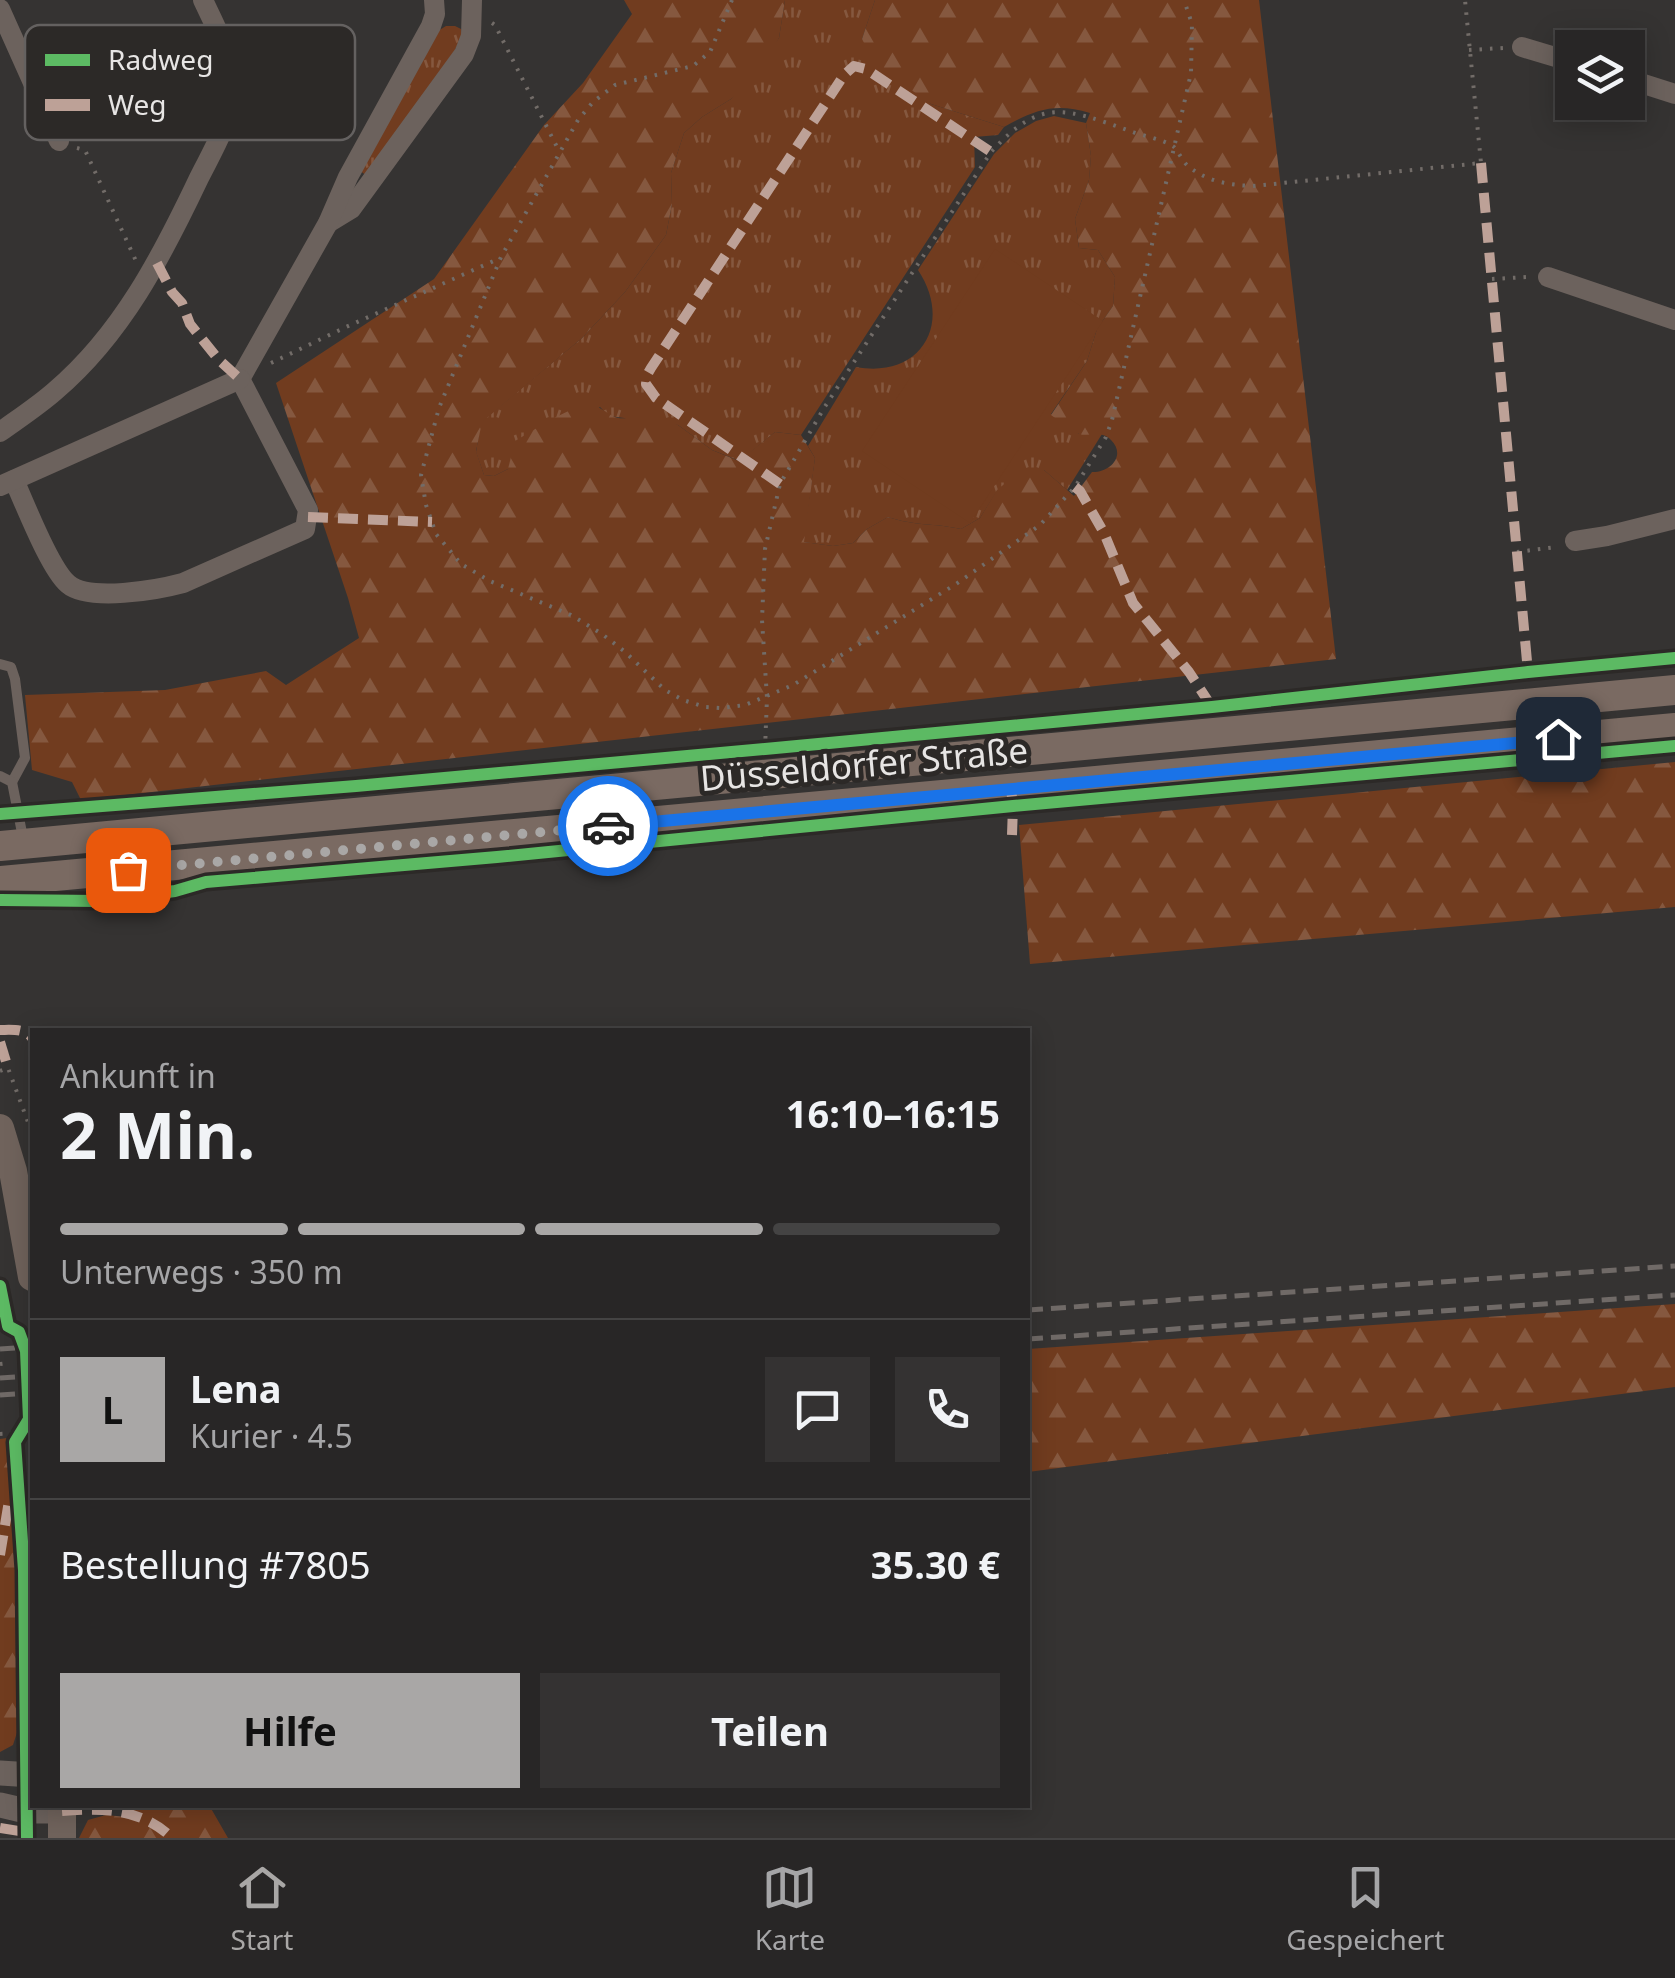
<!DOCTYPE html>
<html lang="de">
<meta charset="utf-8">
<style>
body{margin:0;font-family:"Noto Sans",sans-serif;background:#343232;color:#f1f3f6;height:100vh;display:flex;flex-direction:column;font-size:38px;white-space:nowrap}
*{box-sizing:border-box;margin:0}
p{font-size:32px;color:#a5a5a7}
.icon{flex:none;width:55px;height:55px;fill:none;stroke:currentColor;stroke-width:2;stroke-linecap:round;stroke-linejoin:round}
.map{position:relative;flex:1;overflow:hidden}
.drawer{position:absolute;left:30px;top:1028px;width:1000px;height:780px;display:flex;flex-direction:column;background:#282626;border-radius:0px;box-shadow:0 5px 25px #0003,0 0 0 2px #444343}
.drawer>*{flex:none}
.buttons{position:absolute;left:1555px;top:30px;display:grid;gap:20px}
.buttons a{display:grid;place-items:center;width:90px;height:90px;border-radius:0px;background:#282626;box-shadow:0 5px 25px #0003,0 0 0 2px #444343;font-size:50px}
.pin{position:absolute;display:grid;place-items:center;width:85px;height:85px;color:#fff;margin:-42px;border-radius:20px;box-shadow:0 5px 15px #0006}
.courier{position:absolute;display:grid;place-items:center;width:100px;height:100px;margin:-50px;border:8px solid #1a73e8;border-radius:50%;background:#fff;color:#222;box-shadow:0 2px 12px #0007}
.overview em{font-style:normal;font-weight:700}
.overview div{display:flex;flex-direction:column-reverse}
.overview{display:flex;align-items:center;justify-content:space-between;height:170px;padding:0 30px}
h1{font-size:65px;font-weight:700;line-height:75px}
.bar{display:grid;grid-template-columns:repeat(4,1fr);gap:15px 10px;align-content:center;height:120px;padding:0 30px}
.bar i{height:12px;border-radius:8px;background:#444343}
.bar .active{background:#a9a7a6}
.bar p{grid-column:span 4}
.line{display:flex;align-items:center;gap:25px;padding:0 30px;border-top:2px solid #444343}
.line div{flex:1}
.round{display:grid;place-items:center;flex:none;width:105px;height:105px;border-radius:0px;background:#343232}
.cta{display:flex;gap:20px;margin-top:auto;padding:20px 30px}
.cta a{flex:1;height:115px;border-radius:0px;background:#a9a7a6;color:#111;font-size:40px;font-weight:700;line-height:115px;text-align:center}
.cta a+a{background:#343232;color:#f1f3f6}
.tab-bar{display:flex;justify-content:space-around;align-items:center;height:140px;border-top:2px solid #444343;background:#282626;font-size:28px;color:#a5a5a7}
.tab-bar a{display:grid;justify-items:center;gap:5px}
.tab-bar .active{color:#a9a7a6}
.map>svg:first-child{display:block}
.grass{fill:url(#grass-tufts)}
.forest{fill:url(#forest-firs)}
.pitch{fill:#713c1f}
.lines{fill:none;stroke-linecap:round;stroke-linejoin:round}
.path{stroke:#726c68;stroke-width:4;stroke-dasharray:2.5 8;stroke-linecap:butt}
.service{stroke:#6c625d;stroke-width:10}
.minor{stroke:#6c625d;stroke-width:20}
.tertiary{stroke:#6c625d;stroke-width:25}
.secondary{stroke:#70635c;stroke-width:28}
.primary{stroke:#7a6a62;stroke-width:30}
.rail{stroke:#706a67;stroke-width:5;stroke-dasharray:15 8;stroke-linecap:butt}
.quiet{stroke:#bda197;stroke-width:10;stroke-dasharray:20 10;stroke-linecap:butt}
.cycleway-casing{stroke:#2c2927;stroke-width:19}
.cycleway{stroke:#5cba63;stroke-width:12}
.done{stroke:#a9a7a6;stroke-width:10;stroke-dasharray:0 18}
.route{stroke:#1a73e8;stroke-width:12}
.labels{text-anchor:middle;stroke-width:10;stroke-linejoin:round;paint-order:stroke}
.street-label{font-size:35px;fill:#e7e5e4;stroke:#2c2927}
.key{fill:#2c2927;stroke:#646160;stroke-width:2.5}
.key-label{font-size:28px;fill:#e7e5e4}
</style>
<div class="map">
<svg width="1675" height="1838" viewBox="0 0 1675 1838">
<defs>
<pattern id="grass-tufts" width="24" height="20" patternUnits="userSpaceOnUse" patternTransform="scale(2.5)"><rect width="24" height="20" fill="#713c1f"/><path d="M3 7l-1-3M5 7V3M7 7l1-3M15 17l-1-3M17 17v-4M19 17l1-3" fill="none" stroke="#85583f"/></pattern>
<pattern id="forest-firs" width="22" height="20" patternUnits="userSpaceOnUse" patternTransform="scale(2.5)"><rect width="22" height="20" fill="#713c1f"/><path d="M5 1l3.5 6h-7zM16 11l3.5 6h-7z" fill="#85583f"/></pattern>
</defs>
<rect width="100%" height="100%" fill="#353332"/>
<g class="grass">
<path d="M785,0h90l-13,39 69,65 73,23 -6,8 -24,2 1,30 -174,268 -26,-3 -35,29 -28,-11 -34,-25 -69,-9 -9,-9 -92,62 -14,7 -10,-1 -8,-23 5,-30 101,-84 43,-46 41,-57 6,-31 -1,-31 13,-40 18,-16 29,-18 48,-61z"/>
<path d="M446,26h9l6,3 1,6 -7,15 -88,126 -8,-6 79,-139z"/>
<path d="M1054,116l32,7 5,33 -2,24 -14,39 4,29 19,2 17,27 -2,29 -16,23 -10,32 -36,53 28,20h23l-35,56 -23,-20 -47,21 -17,27 -19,11c-27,-6 -47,-3 -73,-12l-21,12 -14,14 -20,3 -30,-4 12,-84 -7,-12 48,-79c64,12 98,-43 62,-97l76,-116 21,-21 21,-12z"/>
</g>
<g class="forest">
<path d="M624,0h161l-6,38 -21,35 -27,26 -29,18 -18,16 -13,40 1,31 -6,31 -41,57 -43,46 -100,84 -6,29 8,24 10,1 14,-7 7,-28 37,-22 35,-17c31,12 22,24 60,10l31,13 34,25 27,11 36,-29 26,3 14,23 -11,84 29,4 20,-3 14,-14 21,-12c26,9 46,6 73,12l19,-11 17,-28 23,-19 24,-1 30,26 18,-24c17,1 35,-16 19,-32 -10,-10 -21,-3 -32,-6 -9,-3 -20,-14 -28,-19l36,-54 10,-32 16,-23 2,-29 -17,-27 -19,-2 -4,-29 14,-39 2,-24 -5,-33 4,-10c-35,-11 -56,-3 -86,14l-73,-23 -56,-40 -13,-25 13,-39h384l77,659 -1255,141 -9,-18 -40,-12 -7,-75 140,-5 101,-19 20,14 73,-47 -11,-40 -72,-215 158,-104 110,-154 39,-42 49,-69z"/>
<path d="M1675,762v145l-645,57 -11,-139z"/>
<path d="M1675,1304v83l-647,85v-123z"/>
<path d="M7,1438l10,106 3,179 -7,22 -13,7v-313z"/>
<path d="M123,1805h86l19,33h-149l9,-18 18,-5 21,2 3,-7z"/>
</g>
<path class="pitch" d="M995,249l108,72 -133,202 -108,-72z"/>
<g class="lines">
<g class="path">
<path d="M732,0l-22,52 -17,14 -78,19 -22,17 -15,18 -77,137 -62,151 -18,67 5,30 10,29 25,30 29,17 81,34 31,19 22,17 41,39 18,10 22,7 16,1 24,-3 48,-20 163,-101 84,-59 35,-38 31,-50 6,-17 79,-347 1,-49 -8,-24"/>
<path d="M492,23l3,2 64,126"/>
<path d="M1469,50l34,-2"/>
<path d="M77,148l8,2 51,111"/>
<path d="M1492,279l36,-2"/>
<path d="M271,363l75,-36 152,-68"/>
<path d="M1517,552l39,-5"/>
<path d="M765,749l2,-51 -5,-78 3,-71 15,-65 44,-76 167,-256c50,-55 74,-44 139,-21 13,5 33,8 44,16 5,5 8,14 14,19 20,16 41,19 65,20l228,-23 -16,-163"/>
<path d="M0,1071l8,-3 24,65"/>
<path d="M0,1364l7,-1"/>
<path d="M0,1434l18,-1"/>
</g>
<g class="service">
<path d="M0,664l11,3 4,12 10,79 -13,24"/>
<path d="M0,776l12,6 12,61"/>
</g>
<g class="minor">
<path d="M0,9l59,132"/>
<path d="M1522,47l50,15"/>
<path d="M1628,79l47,15"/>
<path d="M328,223l23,-14 113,-155 7,-18 1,-36"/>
<path d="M1548,277l127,43"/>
<path d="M240,379l88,-156 20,-46 83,-151 4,-12 -1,-14"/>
<path d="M0,432c18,-13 38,-26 55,-41 67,-57 107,-135 144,-213 13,-26 31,-55 33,-85 2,-34 -15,-63 -29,-93"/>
<path d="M14,480c11,24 36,89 54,104 21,18 89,6 115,-1l122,-54 3,-19 -68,-131"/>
<path d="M0,486l240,-107"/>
<path d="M1575,541l32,-5 68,-17"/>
</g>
<g class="tertiary">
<path d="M0,1773l32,2"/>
<path d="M0,1805l26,6h36"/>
</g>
<g class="secondary">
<path d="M0,1128l13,43 19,106"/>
<path d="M62,1805v33"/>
</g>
<g class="primary">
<path d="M0,846l1675,-156"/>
<path d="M0,881l1675,-153"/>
</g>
<g class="rail">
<path d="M1028,1310l647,-44"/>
<path d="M1028,1339l647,-44"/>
<path d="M0,1349l32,-2"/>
<path d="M0,1378l32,-2"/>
<path d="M0,1395l32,-2"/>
</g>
<g class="quiet">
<path d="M1481,163l47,509"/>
<path d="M157,263l15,29 10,11 8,21 28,35 22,20"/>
<path d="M780,484l-124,-86 -10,-14 1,-9 4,-7 193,-293 10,-9 12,3 125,83"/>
<path d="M1075,487l5,4 24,42 29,70 56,69 23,35"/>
<path d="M308,517l124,5"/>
<path d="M1011,789l2,17 -1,29"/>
<path d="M0,1030c11,0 25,-2 32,8"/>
<path d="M0,1042l8,26"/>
<path d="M0,1555l9,-54"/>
<path d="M62,1811c39,-3 80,-3 110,27"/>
<path d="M0,1828l25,4"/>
</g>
<defs>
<g id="cycleway">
<path d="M0,814l356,-28 409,-37 447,-42 316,-35 147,-14"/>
<path d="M0,900l98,1 77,-10 31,-9 291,-25 516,-51 662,-60"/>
<path d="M0,1286l8,40 11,6 7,19 3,68 -14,23 9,128 3,268"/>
</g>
</defs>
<use href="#cycleway" class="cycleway-casing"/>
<use href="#cycleway" class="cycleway"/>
</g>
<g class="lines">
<path class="done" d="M128,870l480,-44"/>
<path class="route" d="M608,826l950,-87"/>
</g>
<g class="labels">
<g class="street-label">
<text transform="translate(864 765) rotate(-5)" y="12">Düsseldorfer Straße</text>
</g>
</g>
<rect x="25" y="25" width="330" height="115" rx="15" class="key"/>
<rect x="45" y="54" width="45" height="12" fill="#5cba63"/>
<rect x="45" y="99" width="45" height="12" fill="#bda197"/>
<g class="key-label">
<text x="108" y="70">Radweg</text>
<text x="108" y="115">Weg</text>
</g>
</svg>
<div class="buttons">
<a><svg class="icon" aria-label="layers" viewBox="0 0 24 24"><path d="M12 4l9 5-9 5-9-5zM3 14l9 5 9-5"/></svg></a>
</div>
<div class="pin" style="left:128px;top:870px;background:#ea580c"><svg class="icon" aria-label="bag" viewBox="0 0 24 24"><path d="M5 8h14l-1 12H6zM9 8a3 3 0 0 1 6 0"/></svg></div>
<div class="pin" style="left:1558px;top:739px;background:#1f2937"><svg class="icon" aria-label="home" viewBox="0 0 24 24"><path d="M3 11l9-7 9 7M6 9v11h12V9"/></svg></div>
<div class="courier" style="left:608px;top:826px"><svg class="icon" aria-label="car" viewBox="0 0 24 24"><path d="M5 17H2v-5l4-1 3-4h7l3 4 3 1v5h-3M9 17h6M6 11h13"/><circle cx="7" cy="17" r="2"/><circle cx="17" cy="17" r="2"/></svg></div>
<section class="drawer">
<div class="overview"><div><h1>2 Min.</h1><p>Ankunft in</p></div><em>16:10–16:15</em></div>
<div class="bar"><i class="active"></i><i class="active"></i><i class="active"></i><i></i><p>Unterwegs · 350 m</p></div>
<div class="line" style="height:180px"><b class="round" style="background:#a9a7a6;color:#111">L</b><div><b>Lena</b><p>Kurier · 4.5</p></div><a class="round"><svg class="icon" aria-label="chat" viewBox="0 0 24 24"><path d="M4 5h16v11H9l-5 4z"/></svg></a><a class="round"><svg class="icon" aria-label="phone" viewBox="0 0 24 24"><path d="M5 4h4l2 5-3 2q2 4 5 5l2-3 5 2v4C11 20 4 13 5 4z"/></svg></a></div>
<div class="line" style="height:130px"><div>Bestellung #7805</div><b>35.30 €</b></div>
<div class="cta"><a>Hilfe</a><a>Teilen</a></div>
</section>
</div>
<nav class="tab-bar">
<a class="active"><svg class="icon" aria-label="home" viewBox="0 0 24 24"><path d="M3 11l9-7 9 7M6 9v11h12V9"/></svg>Start</a>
<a><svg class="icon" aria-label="map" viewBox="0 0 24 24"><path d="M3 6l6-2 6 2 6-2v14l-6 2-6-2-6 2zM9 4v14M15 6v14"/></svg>Karte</a>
<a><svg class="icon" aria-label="saved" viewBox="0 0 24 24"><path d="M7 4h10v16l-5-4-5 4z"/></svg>Gespeichert</a>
</nav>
